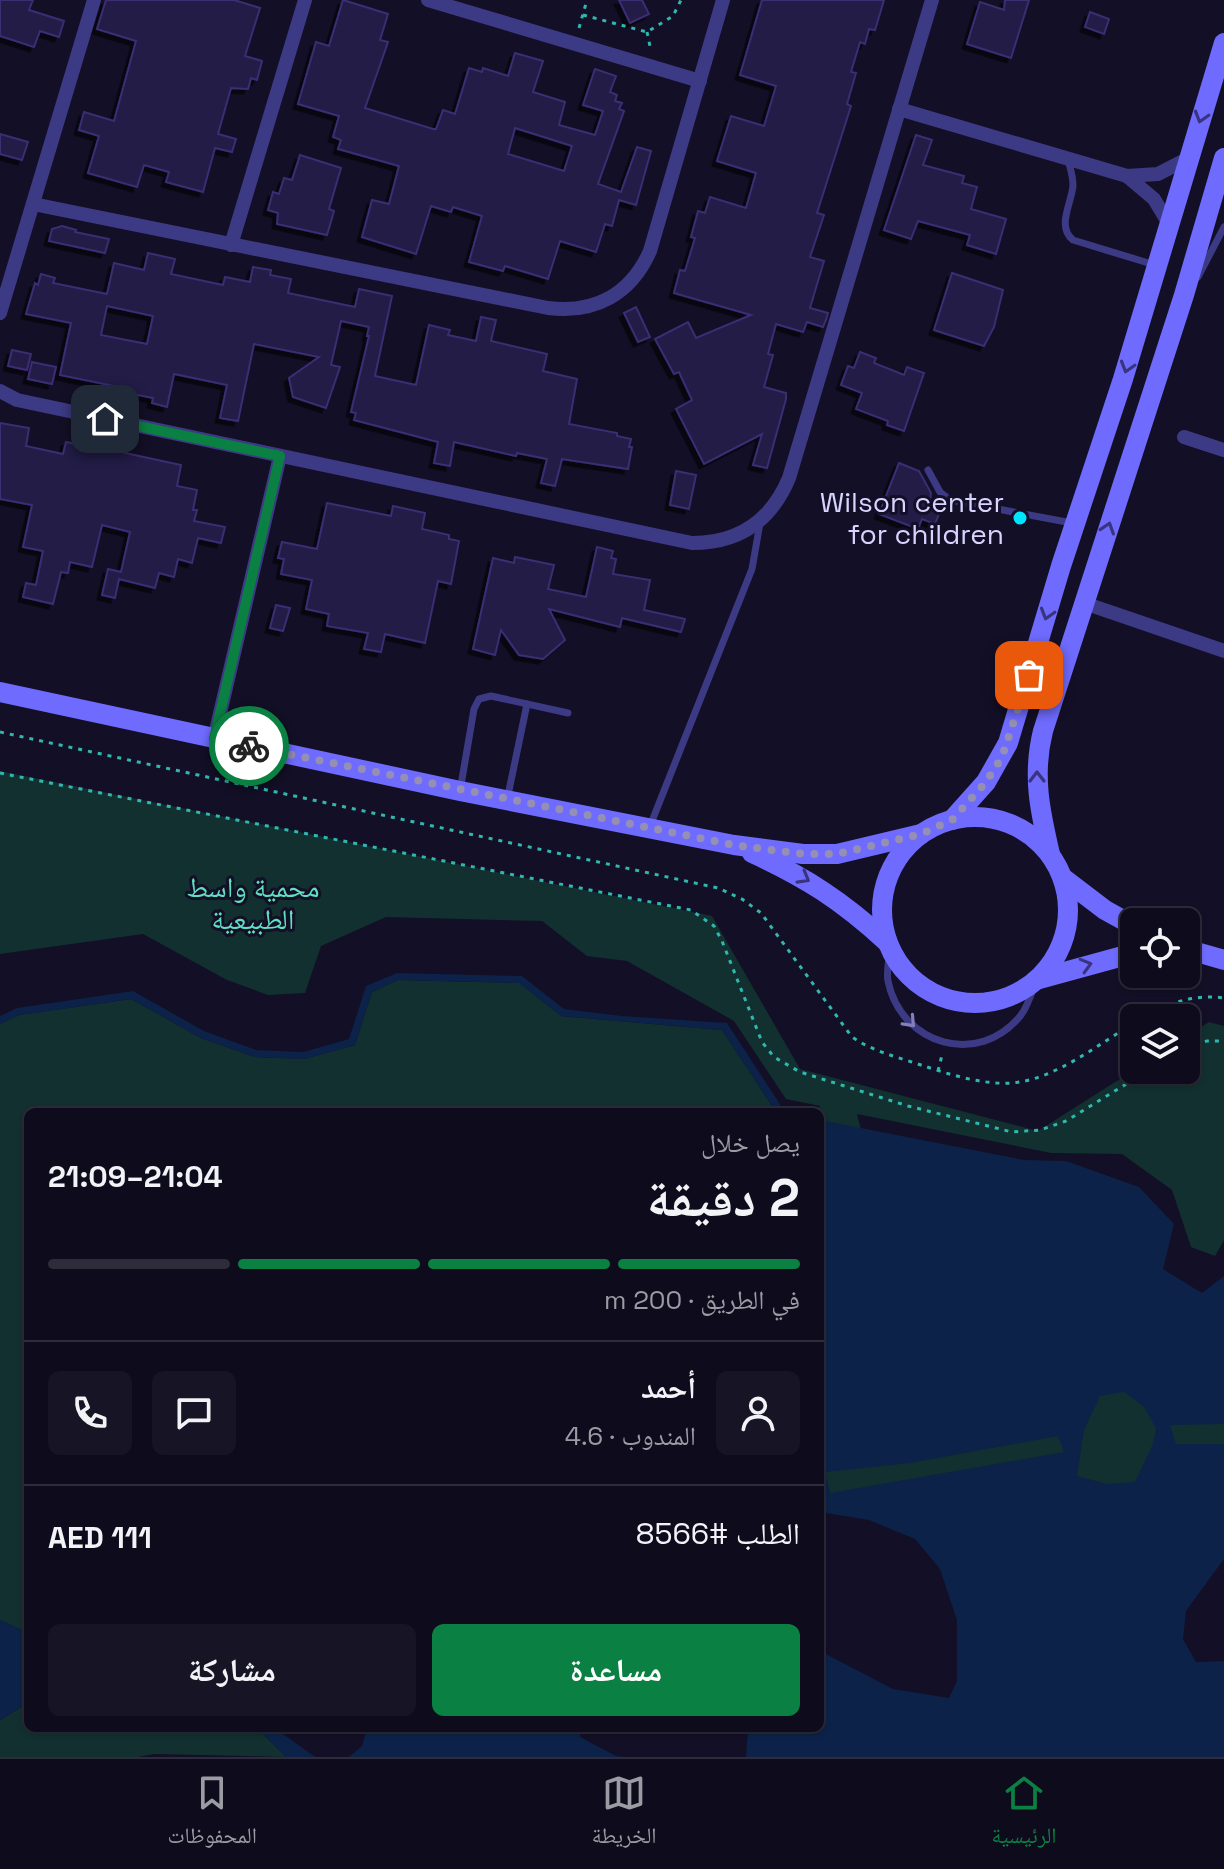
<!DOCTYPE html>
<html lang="ar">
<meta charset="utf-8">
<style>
body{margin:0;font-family:"Space Grotesk","Noto Naskh Arabic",sans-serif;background:#171425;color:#f1f3f6;direction:rtl;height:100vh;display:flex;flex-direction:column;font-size:30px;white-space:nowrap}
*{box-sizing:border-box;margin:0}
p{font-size:26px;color:#9b9ba3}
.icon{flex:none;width:44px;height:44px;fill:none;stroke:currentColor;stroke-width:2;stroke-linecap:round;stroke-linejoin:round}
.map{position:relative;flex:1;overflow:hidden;direction:ltr}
.panel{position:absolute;left:24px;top:1108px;width:800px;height:624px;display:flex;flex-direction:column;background:#0e0b1c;border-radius:12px;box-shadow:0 2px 6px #0004,0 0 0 2px #2e2b3b;direction:rtl}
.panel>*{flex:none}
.tools{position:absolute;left:1120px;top:908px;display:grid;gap:16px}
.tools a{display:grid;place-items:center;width:80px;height:80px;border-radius:12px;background:#0e0b1c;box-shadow:0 2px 6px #0004,0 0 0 2px #2e2b3b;font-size:40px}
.pin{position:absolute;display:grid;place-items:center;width:68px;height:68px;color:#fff;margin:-34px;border-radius:16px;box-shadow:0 4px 12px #0006}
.courier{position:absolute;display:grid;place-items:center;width:80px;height:80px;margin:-40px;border:6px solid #0b8043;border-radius:50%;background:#fff;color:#222;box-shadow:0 2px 10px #0007}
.headline em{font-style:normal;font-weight:700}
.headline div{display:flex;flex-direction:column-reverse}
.headline{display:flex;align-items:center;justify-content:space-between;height:136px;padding:0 24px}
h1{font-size:52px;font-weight:700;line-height:60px}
.bar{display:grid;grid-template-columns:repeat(4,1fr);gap:12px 8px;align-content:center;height:96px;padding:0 24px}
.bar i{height:10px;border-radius:6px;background:#2e2b3b}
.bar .selected{background:#0b8043}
.bar p{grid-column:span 4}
.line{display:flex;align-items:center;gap:20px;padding:0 24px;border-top:2px solid #2e2b3b}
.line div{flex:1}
.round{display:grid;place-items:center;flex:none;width:84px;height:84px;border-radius:12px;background:#171425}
.cta{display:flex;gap:16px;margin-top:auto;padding:16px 24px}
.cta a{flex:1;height:92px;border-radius:12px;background:#0b8043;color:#fff;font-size:32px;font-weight:700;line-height:92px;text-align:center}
.cta a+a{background:#171425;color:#f1f3f6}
.tab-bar{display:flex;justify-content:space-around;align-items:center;height:112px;border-top:2px solid #2e2b3b;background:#0e0b1c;font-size:22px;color:#9b9ba3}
.tab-bar a{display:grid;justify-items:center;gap:4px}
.tab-bar .selected{color:#0b8043}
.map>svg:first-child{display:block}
.green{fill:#12302f}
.water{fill:#0c2248;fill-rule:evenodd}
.building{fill:#241b47;stroke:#3b2d73;stroke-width:2;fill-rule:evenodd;filter:url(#shadow)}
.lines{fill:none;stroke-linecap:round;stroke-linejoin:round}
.path{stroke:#2fb8b0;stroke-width:3;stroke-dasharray:4 6;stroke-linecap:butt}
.service{stroke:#3d3a85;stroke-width:7}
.minor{stroke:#3d3a85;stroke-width:14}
.secondary{stroke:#6f6bff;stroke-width:20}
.oneway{stroke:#38347d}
.oneway2{stroke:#837fbc}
.done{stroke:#948fb3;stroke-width:8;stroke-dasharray:0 14.4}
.route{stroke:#0b8043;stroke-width:10}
.poi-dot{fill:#00e5ff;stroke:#130f26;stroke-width:3}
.labels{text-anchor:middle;stroke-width:6;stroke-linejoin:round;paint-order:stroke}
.poi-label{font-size:28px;fill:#d9d4ff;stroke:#130f26;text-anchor:end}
.park-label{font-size:28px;fill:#5fe0c0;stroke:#130f26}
</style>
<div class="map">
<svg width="1224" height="1757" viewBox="0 0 1224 1757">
<defs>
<filter id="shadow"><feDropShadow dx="-4.5" dy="4.5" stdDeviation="0" flood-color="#0009"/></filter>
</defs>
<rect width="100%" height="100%" fill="#130f26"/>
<g class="green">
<path d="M0,771l712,145 88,153 238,62 96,-61h52v-33l23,-15 15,4v214l-9,16 -24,-9 -19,-57 -50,-36 -71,-1 -194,-39 6,24 291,135 70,136v48l-91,33 -313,5v-383h-4l4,-6 -34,-7 -52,-78 -107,-60 -40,-5 -45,-35 -156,-4 -65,29 -16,47 -37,2 -41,-15 -84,-46 -143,20z"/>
<path d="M398,980l122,3 41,33 161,14 54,82h-748v521l-28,-13v-596l19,-9 112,-16 70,39 54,19 49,2 51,-14 17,-53z"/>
<path d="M28,1703v25h229l29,29 -131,-3 -18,3h-137v-37z"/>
</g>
<g class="water">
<path d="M397,973l125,3 42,33 58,7 105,7 58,89h-9l-54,-82 -161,-14 -42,-33 -121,-3 -26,12 -17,53 -51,14 -49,-2 -54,-19 -70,-39 -111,16 -20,9v-8l17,-8 116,-17 71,40 52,19 47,2 46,-13 17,-53z"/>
<path d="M820,1120l204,40 42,1 73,26 35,37 -11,45 39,24 22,-17v148l-54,1 6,19h48v115l-38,52 -3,28 13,23 28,-1v96h-478l2,-29h72v-77l73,38 56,9 8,-17v-61l-17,-51 -25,-30 -46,-19 -49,-8zM1124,1392l20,15 12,21 -3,16 -18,38 -28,2 -30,-8 7,-46 16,-34zM1058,1436l6,16 -234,41 -5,-21 85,-9z"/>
<path d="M0,1620l28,13v70l-28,17z"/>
<path d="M257,1728h18l40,29h-29z"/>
<path d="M367,1728h213v9l36,19 11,1h-278l13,-11z"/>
</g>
<g class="building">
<path d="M0,0h33l-4,10 35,11 -5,16 -19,-6 -6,16 -34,-11z"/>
<path d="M106,0h128l26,8 -15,48 17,5 -5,19 -6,-2 -3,11 -17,-1 -13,46 18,5 -4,13 -17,-4 -12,44 -37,-10 3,-10 -25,-7 -7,22 -49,-14 11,-37 -20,-6 5,-18 30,9 22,-80 -39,-12z"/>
<path d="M343,0l45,14 -8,26 8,2 -23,66 68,21h3l7,-19 12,4 14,-46 13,4 1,-4 25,8 7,-23 28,8 -10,31 32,10 -6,23 36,10 8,-24 -20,-6 12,-36 21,7 -6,16 7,3 -2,6 7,2 -3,6 5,2 -26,73 23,8 16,-45 14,4 -15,54 -17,-5 -7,26 -7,-2 -9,28 -36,-11 -12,38 -43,-13 -2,5 -34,-9 13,-46 -29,-9 -2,5 -20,-6 -15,48 -54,-17 10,-37 17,4 10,-38 -61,-17 3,-9 -8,-3 6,-21 -41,-12 18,-62 13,4zM515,128l57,18 -8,25 -56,-17z"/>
<path d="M619,0h23l7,14 -19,9z"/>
<path d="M762,0h122l-9,30 -6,-1 -4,15 -5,-2 -9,30 5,1 -9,31 4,2 -34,107 7,2 -14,42 14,4 -14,47 18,5 -2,7 -3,7 -16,-5 -4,10 -27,-8 -8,30 5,1 -9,32 22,6v6l-19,69 -14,-3 9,-31 -58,30 -28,-55 16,-9 -13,-28 -5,2 -19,-35 33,-17 8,16 55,-23 -77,-22 6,-23 5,1 10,-33 -4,-1 7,-26 7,2 5,-16 36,11 10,-35 -39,-12 14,-45 33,10 12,-40 -36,-11z"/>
<path d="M1005,0h24l-18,58 -44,-14 13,-42 24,8z"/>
<path d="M1090,12l19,7 -5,15 -19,-7z"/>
<path d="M0,134l28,8 -6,18 -22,-6z"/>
<path d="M916,135l16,5 -9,25 41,11 -2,7 15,4 -6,22 35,10 -10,35 -29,-9 3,-10 -52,-14 -7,18 -27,-9z"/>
<path d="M300,155l41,13 -12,41 5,2 -7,24 -50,-11 1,-11 -10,-3 5,-18 6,2 5,-16 8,2z"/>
<path d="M62,226l14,4 -1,2 34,7 -4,14 -56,-12 3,-12z"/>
<path d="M148,253l27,6 -4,15 52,11 2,-8 25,5 3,-15 18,3 -1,5 21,4 -3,14 67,14 4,-18 33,7 -17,80 41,9 13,-60 21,5 -2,5 28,6 5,-24 15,3 -5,21 56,13 -4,17 34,8 -8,45 48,9v3l14,3 -2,8h3l-4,22 -66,-10 -7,27 -14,-3 6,-24 -30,-6 -1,3 -62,-14 -4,24 -16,-3 4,-21 -84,-22 2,-7 -5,-1 18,-76h-2l2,-9 -28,-6 -10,44 9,2 -14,41 -33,-11 -4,-19 30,-21 -65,-13 -16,77 -18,-3 7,-33 -53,-11 -7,33 -15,-4 1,-5 -35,-7 1,-4 -59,-12 11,-52 -45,-9 9,-31 3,2 3,-11 14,4 -2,5 54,11 7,-31 30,7zM107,306l46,10 -6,28 -46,-9z"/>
<path d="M952,273l51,17 -9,37 -10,19 -50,-16z"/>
<path d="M636,307l14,30 -12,5 -14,-29z"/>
<path d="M12,350l19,4 -4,16 -19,-4z"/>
<path d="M860,352l16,6 -2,5 30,12 3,-8 17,6 -20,58 -17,-6 1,-4 -32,-12 6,-16 -21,-8 7,-19 6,2z"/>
<path d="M32,362l24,5 -4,17 -24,-5z"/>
<path d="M0,423l29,5 -3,18 37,8 3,-12 19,4 4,-20 41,8 -5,19 56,12 -4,21 20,4 -4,20h4l-3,11 31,6 -4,16 -23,-5 -6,25 -14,-4 -4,18 -15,-4 -4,15 -36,-9 -4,19 -13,-3 6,-26 13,3 9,-40 -28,-7 -10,42 -22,-5 -2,11 -7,-1 -8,32 -30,-7 3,-14 10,2 7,-34 -20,-4 9,-42 -32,-6z"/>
<path d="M899,463l20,8 12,22 -1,8 12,5 -7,18 -13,-5 -4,10 -39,-15z"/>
<path d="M676,471l20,4 -7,34 -19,-4z"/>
<path d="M327,503l64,13 2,-10 32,7 -3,16 27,6v4l10,2 -8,43 -13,-3 -13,62 -40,-9 -4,18 -17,-3 4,-16 -41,-7 2,-12 -23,-5 6,-29 -31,-6 3,-15 -6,-1 4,-16 35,7z"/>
<path d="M597,547l16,4 -2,7 5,1 -3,15 37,6 -6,30 41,9 -4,13 -59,-14 -2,9 -71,-18 16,31 -22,19 -24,-4 -18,-25 -6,25 -22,-6 20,-91 21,5 1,-6 39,8 -6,24 38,8z"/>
<path d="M276,605l14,3 -7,23 -13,-3z"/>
</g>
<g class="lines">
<g class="path">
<path d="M583,15l64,17 26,-16 8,-16"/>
<path d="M579,28l8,-28"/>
<path d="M647,32l4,19"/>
<path d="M0,732l718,156 24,11 19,14 91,124c20,14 45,20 69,28 27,9 61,20 91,18 44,-4 85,-38 122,-60"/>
<path d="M0,773l691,137 23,16 8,15 40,101 12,15 26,15 108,34 104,26 28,-2 26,-9 83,-51"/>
<path d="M1142,1018c25,-15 52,-24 82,-20"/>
<path d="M1186,1048l21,-7h17"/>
<path d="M938,1071l4,-16"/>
</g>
<g class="service">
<path d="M1068,159c2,9 5,17 5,26 -1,18 -17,41 0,55l82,25"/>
<path d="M1198,277l26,-50"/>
<path d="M928,470l12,22 10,8 122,23"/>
<path d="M460,791l14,-82 5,-10 12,-3 77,17"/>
<path d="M507,800l20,-96"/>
<path d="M650,826l102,-257 8,-46"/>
<path d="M890,950c-1,11 -4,21 -2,31 13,64 91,87 133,34 7,-9 11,-23 15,-34"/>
</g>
<g class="minor">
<path d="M428,0l272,81"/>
<path d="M899,109l228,67 31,-2 31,-16"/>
<path d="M1128,177l26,22 15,25"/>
<path d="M33,204l515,104c47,6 83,-14 102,-57l73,-251"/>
<path d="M231,245l74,-245"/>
<path d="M0,313l94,-313"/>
<path d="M0,391l17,9 675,143c47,0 79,-22 97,-65l143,-478"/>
<path d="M1184,437l40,13"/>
<path d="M1084,603l140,48"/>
<path d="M214,739l66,-283"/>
</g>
<g class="secondary">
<path d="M0,692l460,99 274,54 69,9h34l84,-20"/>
<circle cx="975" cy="910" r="93"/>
<path d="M952,820l34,-38 22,-39 53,-177 62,-187 101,-336"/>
<path d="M752,853c55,25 90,48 135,89"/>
<path d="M1050,854c-10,-43 -18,-79 -7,-123l141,-436 40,-137"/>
<path d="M1063,878l42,32 29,16"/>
<path d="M1186,949l38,11"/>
<path d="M1039,979l95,-26"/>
</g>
</g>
<defs><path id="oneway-chevron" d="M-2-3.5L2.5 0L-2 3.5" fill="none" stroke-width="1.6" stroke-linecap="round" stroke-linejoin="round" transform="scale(2)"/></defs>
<g class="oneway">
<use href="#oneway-chevron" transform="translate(1201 117) rotate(107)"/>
<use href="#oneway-chevron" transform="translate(1127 367) rotate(107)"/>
<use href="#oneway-chevron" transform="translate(1108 528) rotate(-72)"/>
<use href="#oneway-chevron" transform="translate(1047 614) rotate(107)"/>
<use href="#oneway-chevron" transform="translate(1037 777) rotate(-90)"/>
<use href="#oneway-chevron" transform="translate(804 878) rotate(30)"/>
<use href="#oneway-chevron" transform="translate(1086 965) rotate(-16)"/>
</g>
<use class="oneway2" href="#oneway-chevron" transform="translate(910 1022) rotate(47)"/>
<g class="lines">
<path class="done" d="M249,746l485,99 69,9h34l84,-20 31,-14 34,-38 16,-25 27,-82"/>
<path class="route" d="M105,419l175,37 -66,283 35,7"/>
</g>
<circle class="poi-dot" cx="1020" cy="518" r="8"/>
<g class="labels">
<g class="poi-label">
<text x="1004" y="512">Wilson center<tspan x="1004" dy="32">for children</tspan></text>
</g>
<g class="park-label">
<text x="253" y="897">محمية واسط<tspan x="253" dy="32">الطبيعية</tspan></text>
</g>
</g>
</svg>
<div class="tools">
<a><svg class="icon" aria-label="locate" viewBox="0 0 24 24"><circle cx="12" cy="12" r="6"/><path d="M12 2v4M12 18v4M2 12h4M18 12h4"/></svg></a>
<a><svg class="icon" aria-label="layers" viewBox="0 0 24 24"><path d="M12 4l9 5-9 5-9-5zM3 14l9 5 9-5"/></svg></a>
</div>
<div class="pin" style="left:1029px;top:675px;background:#ea580c"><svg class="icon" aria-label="bag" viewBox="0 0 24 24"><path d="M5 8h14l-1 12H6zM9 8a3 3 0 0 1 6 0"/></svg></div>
<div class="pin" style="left:105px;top:419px;background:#1f2937"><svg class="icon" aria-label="home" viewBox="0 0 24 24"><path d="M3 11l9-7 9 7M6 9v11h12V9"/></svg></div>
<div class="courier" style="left:249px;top:746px"><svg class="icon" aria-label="bike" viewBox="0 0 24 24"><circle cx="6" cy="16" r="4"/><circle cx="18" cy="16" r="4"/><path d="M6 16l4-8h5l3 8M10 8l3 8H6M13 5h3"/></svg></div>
<section class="panel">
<div class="headline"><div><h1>2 دقيقة</h1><p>يصل خلال</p></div><em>21:04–21:09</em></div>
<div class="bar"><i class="selected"></i><i class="selected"></i><i class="selected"></i><i></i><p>في الطريق · 200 m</p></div>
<div class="line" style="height:144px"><a class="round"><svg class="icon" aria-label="person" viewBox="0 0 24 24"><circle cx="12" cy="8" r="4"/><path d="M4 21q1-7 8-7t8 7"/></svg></a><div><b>أحمد</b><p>المندوب · 4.6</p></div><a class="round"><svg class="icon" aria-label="chat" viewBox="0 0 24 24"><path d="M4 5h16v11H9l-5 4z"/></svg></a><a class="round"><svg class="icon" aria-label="phone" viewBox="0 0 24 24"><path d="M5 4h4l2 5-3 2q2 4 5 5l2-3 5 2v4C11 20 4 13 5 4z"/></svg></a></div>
<div class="line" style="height:104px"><div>الطلب #8566</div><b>AED 111</b></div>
<div class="cta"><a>مساعدة</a><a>مشاركة</a></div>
</section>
</div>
<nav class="tab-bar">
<a class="selected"><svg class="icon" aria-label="home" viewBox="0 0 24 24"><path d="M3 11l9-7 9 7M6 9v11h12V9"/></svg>الرئيسية</a>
<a><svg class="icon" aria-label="map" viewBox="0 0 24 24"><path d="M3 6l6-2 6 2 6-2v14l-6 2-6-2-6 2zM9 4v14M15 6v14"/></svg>الخريطة</a>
<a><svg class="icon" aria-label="saved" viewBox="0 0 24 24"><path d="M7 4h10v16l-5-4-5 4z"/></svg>المحفوظات</a>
</nav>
